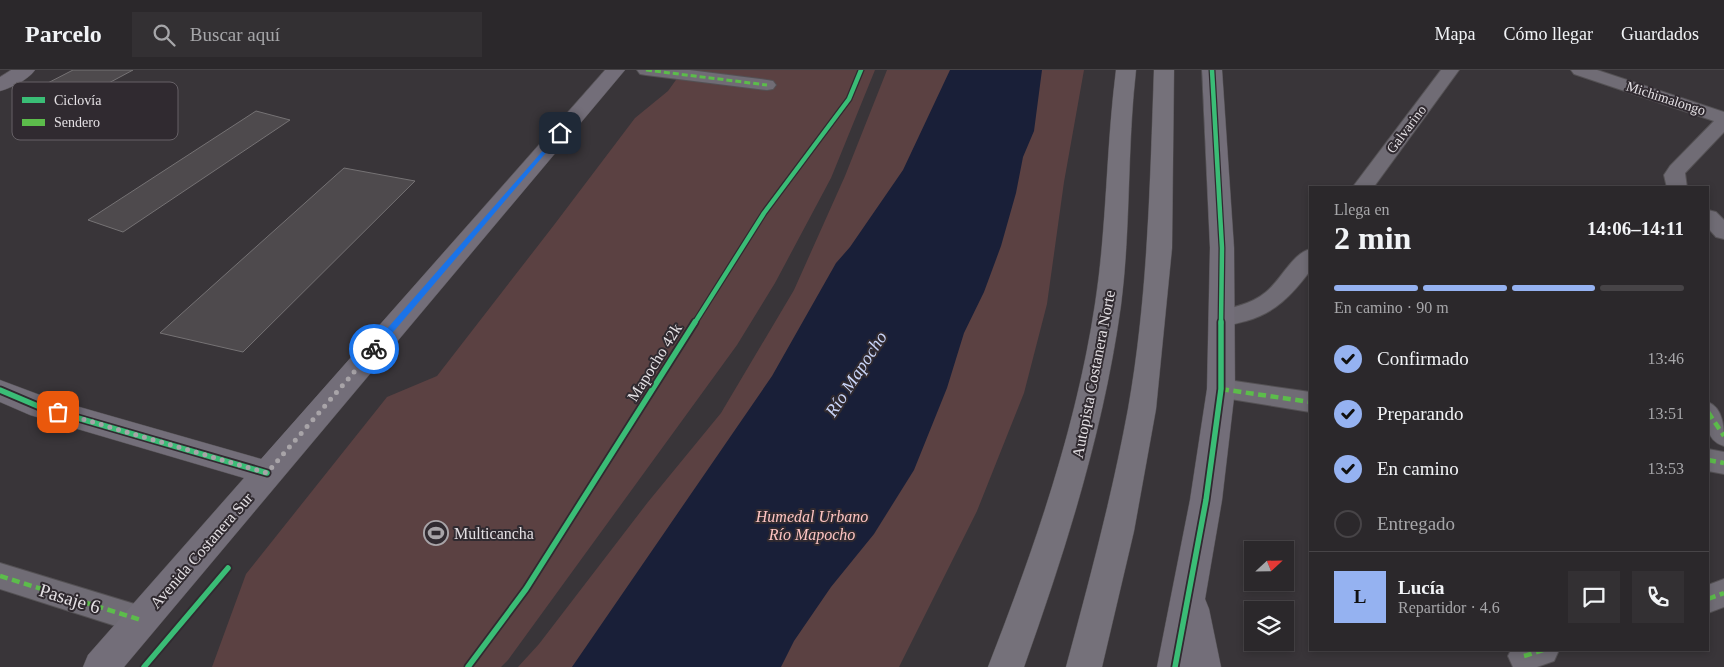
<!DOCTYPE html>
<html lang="es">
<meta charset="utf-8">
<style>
body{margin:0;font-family:Georgia,serif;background:#333033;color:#f1f3f6;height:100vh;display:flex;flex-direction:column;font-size:19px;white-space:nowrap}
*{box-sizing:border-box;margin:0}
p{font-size:16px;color:#a6a6a9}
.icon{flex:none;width:28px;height:28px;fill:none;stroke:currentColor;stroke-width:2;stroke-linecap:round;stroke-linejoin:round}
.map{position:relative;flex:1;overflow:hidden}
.panel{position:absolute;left:1309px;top:116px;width:400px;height:465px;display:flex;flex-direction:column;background:#2b282b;border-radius:0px;box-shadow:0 2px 8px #0003,0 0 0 1px #474447}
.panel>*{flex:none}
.needle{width:32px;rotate:68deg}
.tools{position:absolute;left:1244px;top:471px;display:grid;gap:10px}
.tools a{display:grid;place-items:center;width:50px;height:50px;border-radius:0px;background:#2b282b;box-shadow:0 2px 8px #0003,0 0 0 1px #474447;font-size:25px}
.pin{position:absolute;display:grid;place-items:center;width:42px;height:42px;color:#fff;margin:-21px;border-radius:10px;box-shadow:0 2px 8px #0006}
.courier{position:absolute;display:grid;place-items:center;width:50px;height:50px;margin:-25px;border:4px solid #1a73e8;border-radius:50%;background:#fff;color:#222;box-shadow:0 1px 6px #0007}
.overview em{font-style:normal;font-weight:700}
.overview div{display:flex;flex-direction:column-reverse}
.overview{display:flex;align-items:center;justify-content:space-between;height:85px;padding:0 25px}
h1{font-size:32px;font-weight:700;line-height:38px}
.bar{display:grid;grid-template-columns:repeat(4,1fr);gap:8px 5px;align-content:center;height:60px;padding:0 25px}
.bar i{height:6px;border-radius:4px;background:#474447}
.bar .current{background:#95b2f1}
.bar p{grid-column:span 4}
.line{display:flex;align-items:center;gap:12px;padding:0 25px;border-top:1px solid #474447}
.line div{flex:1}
.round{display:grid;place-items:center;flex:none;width:52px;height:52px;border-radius:0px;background:#333033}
ol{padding:0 25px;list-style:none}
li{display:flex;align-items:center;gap:15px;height:55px}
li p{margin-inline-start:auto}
li .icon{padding:5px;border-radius:50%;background:#95b2f1;color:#111;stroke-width:4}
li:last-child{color:#a6a6a9}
li i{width:28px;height:28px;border:2px solid #474447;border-radius:50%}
header{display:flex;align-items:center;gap:30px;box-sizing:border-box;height:70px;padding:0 25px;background:#2b282b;border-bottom:1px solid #474447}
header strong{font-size:24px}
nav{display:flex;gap:28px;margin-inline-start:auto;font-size:18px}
.search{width:350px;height:45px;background:#333033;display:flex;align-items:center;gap:12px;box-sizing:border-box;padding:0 18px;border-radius:0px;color:#a6a6a9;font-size:19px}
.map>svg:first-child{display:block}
.green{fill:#5b4142}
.water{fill:#191f38}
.building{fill:#4e4a4d;stroke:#757274}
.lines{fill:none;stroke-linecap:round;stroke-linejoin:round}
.street-casing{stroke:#545154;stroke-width:2}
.secondary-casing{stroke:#545154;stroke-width:1}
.highway-casing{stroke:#545154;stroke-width:1}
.street{fill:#706c75;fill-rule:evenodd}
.secondary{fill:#736e79;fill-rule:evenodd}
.highway{fill:#75717a;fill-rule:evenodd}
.quiet-far1{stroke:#5cbc4b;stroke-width:3;stroke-dasharray:6 3;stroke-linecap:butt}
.quiet{stroke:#5cbc4b;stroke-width:4.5;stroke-dasharray:8 4.5;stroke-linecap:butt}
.cycleway-far1-casing{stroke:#302a30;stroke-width:7}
.cycleway-casing{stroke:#302a30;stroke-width:9}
.cycleway-far1{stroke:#3abd76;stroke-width:4.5}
.cycleway{stroke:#3abd76;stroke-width:5.5}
.route{fill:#1a73e8}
.done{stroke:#a8a4a8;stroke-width:5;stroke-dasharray:0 9}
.labels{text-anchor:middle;stroke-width:4;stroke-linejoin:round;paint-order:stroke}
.far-street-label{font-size:14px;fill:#e4e0e4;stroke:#302a30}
.street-label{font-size:16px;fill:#e4e0e4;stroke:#302a30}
.park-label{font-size:16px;font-style:italic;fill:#fec4c2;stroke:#302a30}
.poi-label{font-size:16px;fill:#e4e0e4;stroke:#302a30;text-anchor:start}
.water-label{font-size:18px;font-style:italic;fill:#cad5f8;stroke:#302a30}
.near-street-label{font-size:19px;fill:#e4e0e4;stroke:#302a30}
.key{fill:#302a30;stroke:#666166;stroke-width:1}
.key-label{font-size:14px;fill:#e4e0e4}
</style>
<header>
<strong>Parcelo</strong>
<div class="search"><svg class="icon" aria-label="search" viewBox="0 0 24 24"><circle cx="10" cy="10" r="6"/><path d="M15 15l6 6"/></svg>Buscar aquí</div>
<nav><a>Mapa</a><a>Cómo llegar</a><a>Guardados</a></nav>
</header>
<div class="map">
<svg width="1724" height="597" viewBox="0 0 1724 597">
<rect width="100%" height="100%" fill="#393539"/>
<g class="green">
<path d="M683,0h192l-44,108 -56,105 -38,62 -229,315 -7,7h-289l34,-93 141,-177 50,-21 117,-151 81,-107 33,-27z"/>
<path d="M887,0h197l-20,112 -17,122 -23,89 -47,118 -78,156h-381l21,-23 109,-142 73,-89 73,-123 51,-114z"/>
</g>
<path class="water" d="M950,0h92l-8,61 -11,26 -7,36 -15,53 -17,46 -20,41 -17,55 -33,82 -40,64 -43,53 -37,54 -13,26h-209l200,-291 64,-113 14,-16 53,-77z"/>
<g class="building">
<path d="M73,0h60l-54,29 -39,-12z"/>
<path d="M256,41l34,9 -167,112 -35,-12z"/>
<path d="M344,98l71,13 -172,171 -83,-19z"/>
</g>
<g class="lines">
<defs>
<g id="street">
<path d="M637,0h52l78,10 6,1 3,4 -3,4 -6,1 -121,-15 -6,-1z"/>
<path d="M1441,0h18l-86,118h-21z"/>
<path d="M1571,0h26l127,42v20l-39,41 2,15h-20l-3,-13 6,-9 44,-45 -140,-47z"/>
<path d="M1708,140l8,2 8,8v19l-8,-2 -8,-9z"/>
<path d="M1310,179v22c-18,24 -35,42 -64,50 -11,3 -21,6 -31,3l-4,-6 4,-6c18,-5 35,-7 51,-20 15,-12 26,-38 44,-43z"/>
<path d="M1221,309l89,13v20l-98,-16 -4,-7 4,-7z"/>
<path d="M1708,332c16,7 16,26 16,44 -20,-6 -18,-26 -16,-44z"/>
<path d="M1708,379l16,3v22l-16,-3z"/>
<path d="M0,493l141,43 11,4 5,10 -5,10 -11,4 -141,-45z"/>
<path d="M1724,509v28l-16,6v-28z"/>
<path d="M1511,580h48l-5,11 -17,6h-24l-5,-11z"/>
</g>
<g id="secondary">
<path d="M11,0h24c-7,10 -24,18 -35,21v-14z"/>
<path d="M605,0h20l-501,597h-41l5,-12 156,-177 -214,-63 -30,-13v-22l48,18 213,61z"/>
<path d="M1202,0h20l12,178 1,141 -13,111 -17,99 4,10 12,58h-64l33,-167 17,-111 3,-141z"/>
</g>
<g id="highway">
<path d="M1116,0h20c-9,78 -5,157 -15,235 -17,124 -55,244 -97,362h-36c46,-118 88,-238 107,-363 12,-77 11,-156 21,-234z"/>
<path d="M1154,0h20l-2,178 -16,161 -22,122 -32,136h-36c23,-85 46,-171 62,-258 20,-112 22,-226 26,-339z"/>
</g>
</defs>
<use href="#street" class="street-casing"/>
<use href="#secondary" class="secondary-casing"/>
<use href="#highway" class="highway-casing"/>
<use href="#street" class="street"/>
<use href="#secondary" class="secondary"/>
<use href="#highway" class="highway"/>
<path class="quiet-far1" d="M646,0l121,15"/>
<g class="quiet">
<path d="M1221,319l89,13"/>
<path d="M1708,342l16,24"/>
<path d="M1708,390l16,3"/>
<path d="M0,506l141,44"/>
<path d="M1708,529l16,-6"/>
<path d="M1524,586l19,-6"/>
</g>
<defs>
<g id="cycleway-far1">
<path d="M1212,0l10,178 -1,76"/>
<path d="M694,254l70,-111 85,-114 12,-29"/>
</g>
<g id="cycleway">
<path d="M0,320l40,17 227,66"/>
<path d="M144,597l84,-99"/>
<path d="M468,597l58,-78 169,-267"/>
<path d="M1175,597l31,-167 15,-111v-67"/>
</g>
</defs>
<use href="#cycleway-far1" class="cycleway-far1-casing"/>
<use href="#cycleway" class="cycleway-casing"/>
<use href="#cycleway-far1" class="cycleway-far1"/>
<use href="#cycleway" class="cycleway"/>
</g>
<path class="route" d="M560,61l2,3 -185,217h-6v-4z"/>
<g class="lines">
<path class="done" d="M58,342l209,61 107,-124"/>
</g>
<defs>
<symbol id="stadium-ring" viewBox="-11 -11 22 22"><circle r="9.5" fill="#302a30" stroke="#a8a4a8" stroke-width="1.5"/><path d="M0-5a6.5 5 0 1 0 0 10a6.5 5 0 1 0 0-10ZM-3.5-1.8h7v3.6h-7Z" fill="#a8a4a8"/></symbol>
</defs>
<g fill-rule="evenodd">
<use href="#stadium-ring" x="422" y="449" width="28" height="28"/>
</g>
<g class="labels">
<g class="far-street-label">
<text transform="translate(1666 28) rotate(18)" y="5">Michimalongo</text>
<text transform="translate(1406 59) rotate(-53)" y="5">Galvarino</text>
</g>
<g class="street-label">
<text transform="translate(654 292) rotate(-58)" y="6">Mapocho 42k</text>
<text transform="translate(1093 304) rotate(-79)" y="6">Autopista Costanera Norte</text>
<text transform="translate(201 480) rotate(-49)" y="6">Avenida Costanera Sur</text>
</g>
<g class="park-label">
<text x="812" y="452">Humedal Urbano<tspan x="812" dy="18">Río Mapocho</tspan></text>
</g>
<g class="poi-label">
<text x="454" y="469">Multicancha</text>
</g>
<g class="water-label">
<text transform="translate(856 304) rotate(-57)" y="6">Río Mapocho</text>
</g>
<g class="near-street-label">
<text transform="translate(70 528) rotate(17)" y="7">Pasaje 6</text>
</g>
</g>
<rect x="12" y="12" width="166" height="58" rx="8" class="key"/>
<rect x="22" y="27" width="23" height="6" fill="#3abd76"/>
<rect x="22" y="49" width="23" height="7" fill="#5cbc4b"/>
<g class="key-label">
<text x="54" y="35">Ciclovía</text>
<text x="54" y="57">Sendero</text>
</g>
</svg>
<div class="tools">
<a><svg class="needle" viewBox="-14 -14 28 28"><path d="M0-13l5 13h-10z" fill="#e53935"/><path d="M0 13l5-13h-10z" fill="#a6a6a9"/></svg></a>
<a><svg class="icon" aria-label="layers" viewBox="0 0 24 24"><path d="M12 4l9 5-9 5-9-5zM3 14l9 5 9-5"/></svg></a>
</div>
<div class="pin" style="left:58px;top:342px;background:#ea580c"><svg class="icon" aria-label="bag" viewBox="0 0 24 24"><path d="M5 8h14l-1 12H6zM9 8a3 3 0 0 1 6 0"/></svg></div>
<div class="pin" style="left:560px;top:63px;background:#1f2937"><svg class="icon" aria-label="home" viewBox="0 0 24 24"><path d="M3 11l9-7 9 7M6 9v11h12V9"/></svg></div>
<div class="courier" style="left:374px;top:279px"><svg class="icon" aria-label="bike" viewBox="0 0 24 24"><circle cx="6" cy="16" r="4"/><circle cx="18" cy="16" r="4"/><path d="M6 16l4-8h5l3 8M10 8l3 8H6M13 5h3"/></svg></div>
<section class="panel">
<div class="overview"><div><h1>2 min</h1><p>Llega en</p></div><em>14:06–14:11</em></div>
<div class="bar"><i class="current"></i><i class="current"></i><i class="current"></i><i></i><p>En camino · 90 m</p></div>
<ol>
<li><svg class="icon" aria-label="check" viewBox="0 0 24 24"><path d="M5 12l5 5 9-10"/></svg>Confirmado<p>13:46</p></li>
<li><svg class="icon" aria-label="check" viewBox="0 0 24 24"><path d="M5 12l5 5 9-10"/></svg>Preparando<p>13:51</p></li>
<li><svg class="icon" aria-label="check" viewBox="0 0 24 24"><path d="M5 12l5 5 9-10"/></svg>En camino<p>13:53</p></li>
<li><i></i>Entregado</li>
</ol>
<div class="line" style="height:90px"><b class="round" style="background:#95b2f1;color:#111">L</b><div><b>Lucía</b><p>Repartidor · 4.6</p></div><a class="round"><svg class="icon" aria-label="chat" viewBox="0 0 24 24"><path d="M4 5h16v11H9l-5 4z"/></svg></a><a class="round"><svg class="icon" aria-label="phone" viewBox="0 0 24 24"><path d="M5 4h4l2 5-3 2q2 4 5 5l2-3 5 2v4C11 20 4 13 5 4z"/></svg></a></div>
</section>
</div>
